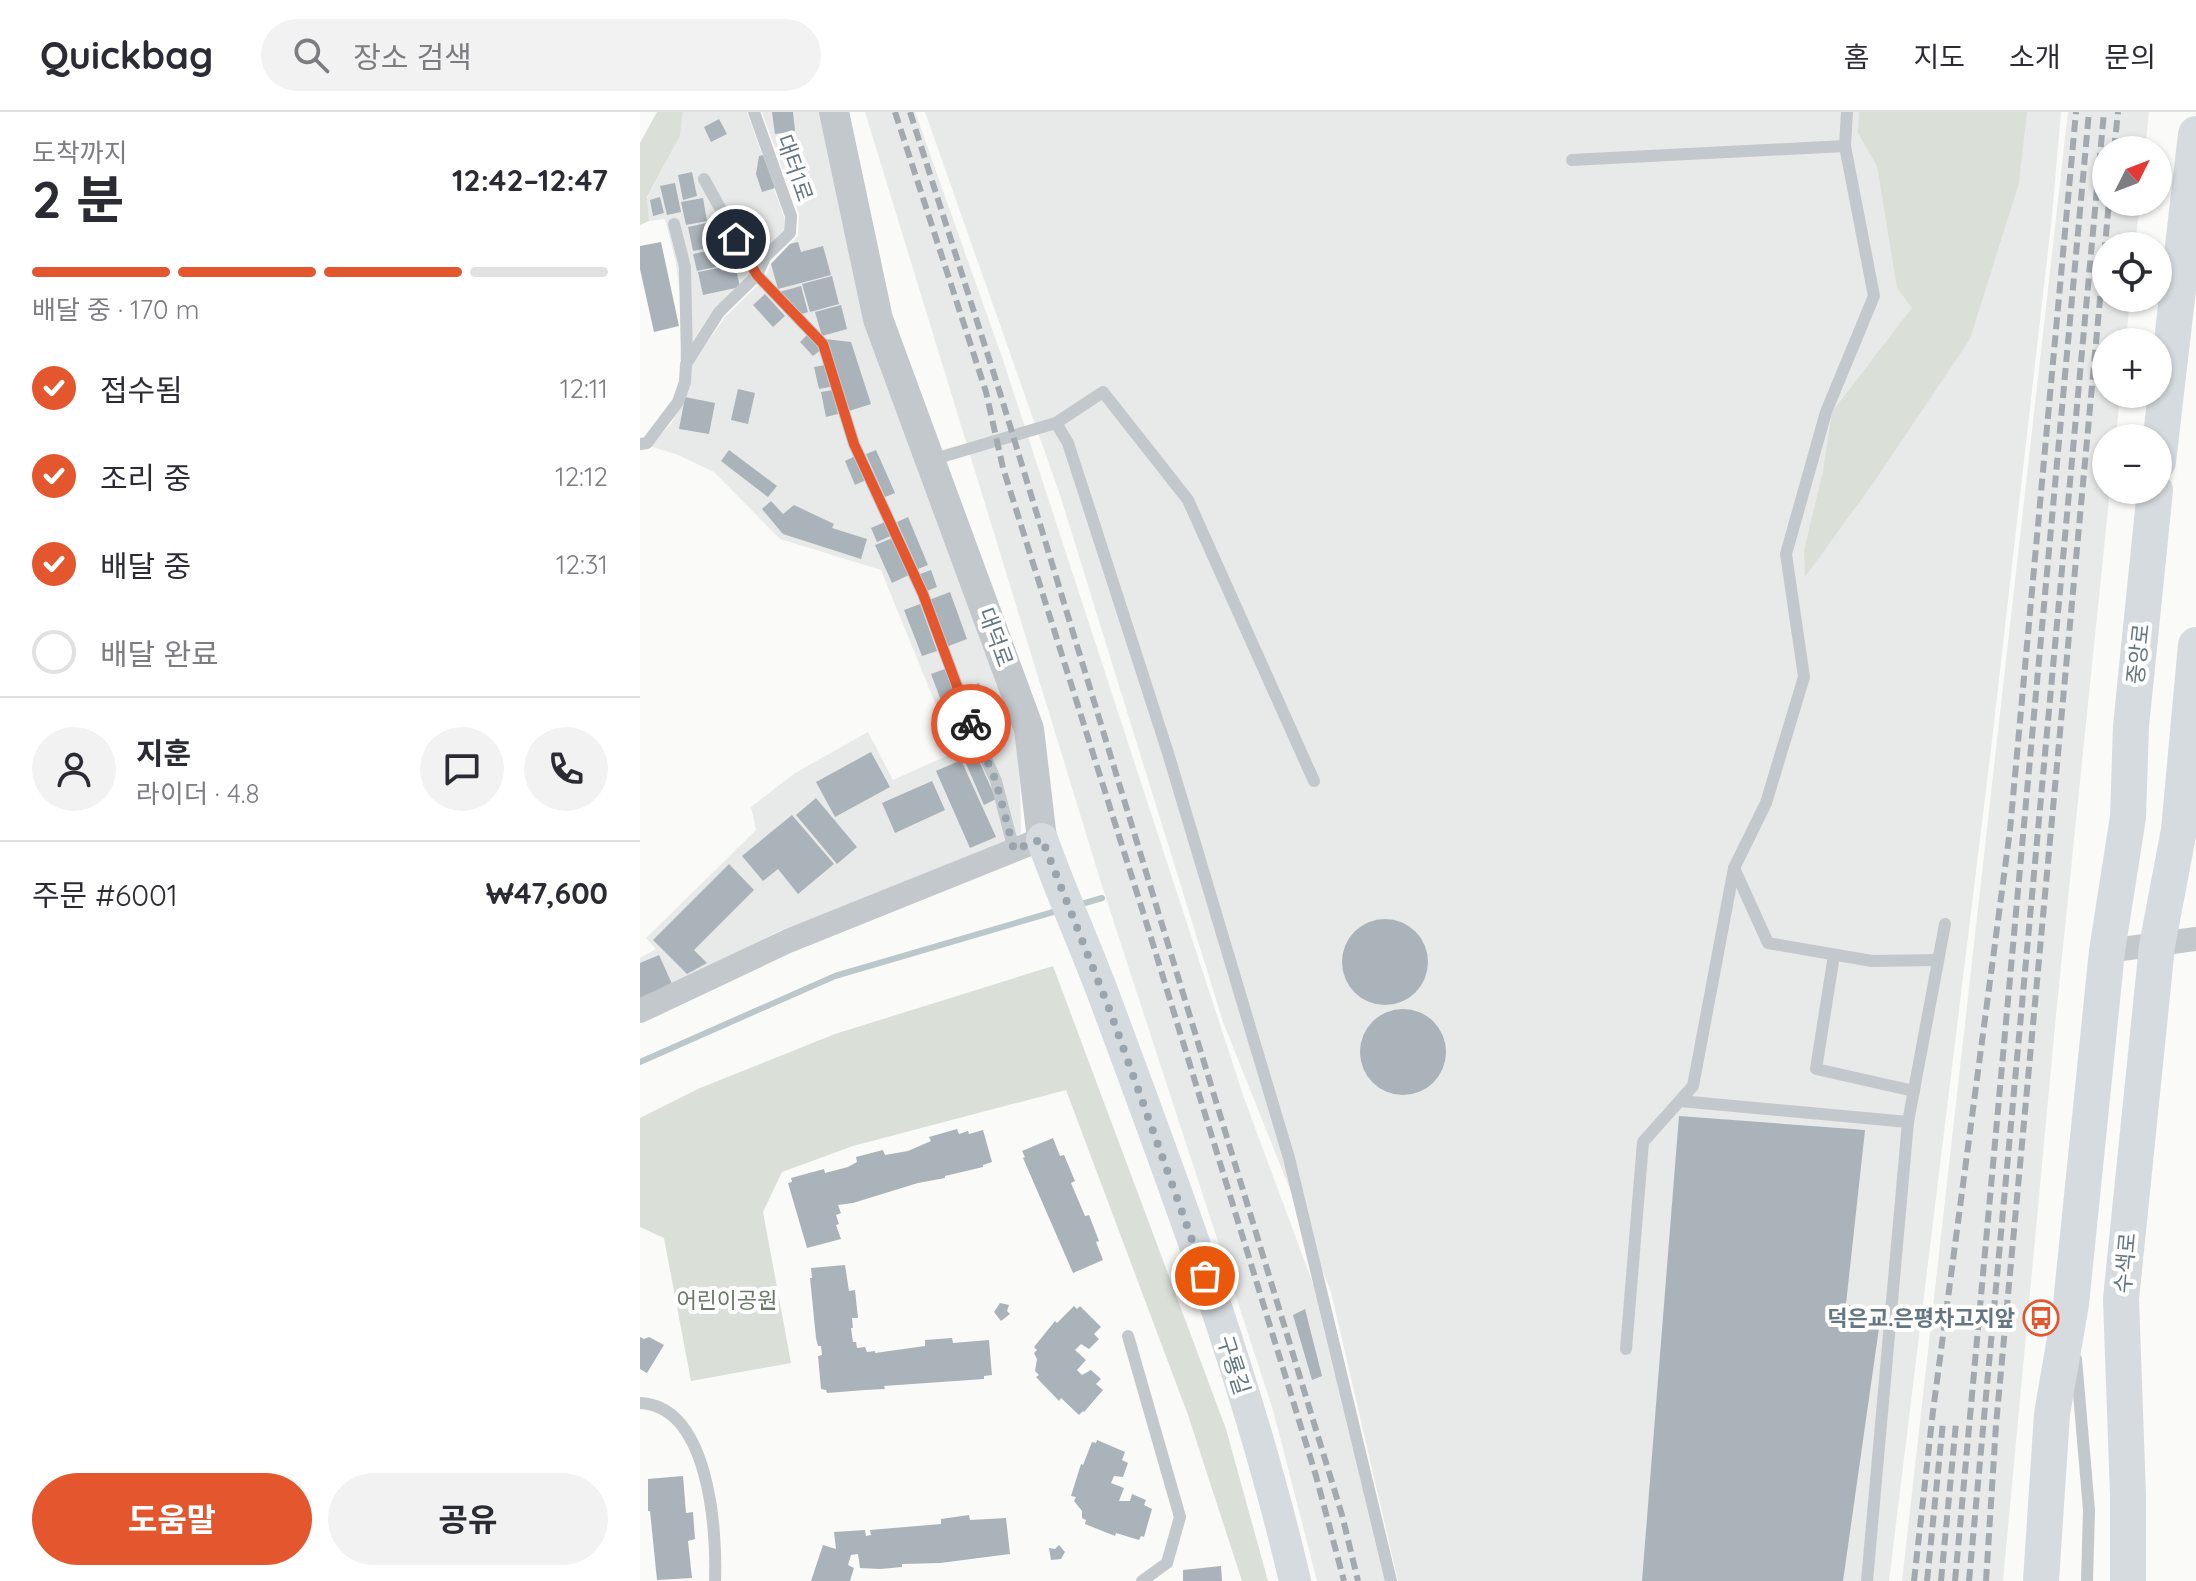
<!DOCTYPE html>
<html lang="ko">
<meta charset="utf-8">
<style>
body{margin:0;font-family:Quicksand,"Noto Sans KR",sans-serif;background:#f2f2f3;color:#2b2b33;height:100vh;display:flex;flex-direction:column;font-size:30px;white-space:nowrap}
*{box-sizing:border-box;margin:0}
p{font-size:26px;color:#7c7c81}
.icon{flex:none;width:44px;height:44px;fill:none;stroke:currentColor;stroke-width:2;stroke-linecap:round;stroke-linejoin:round}
.map{position:relative;flex:1;overflow:hidden}
.drawer{display:flex;flex-direction:column;background:#fff;width:640px}
.drawer>*{flex:none}
.needle{width:52px;rotate:48deg}
.fabs{position:absolute;left:1452px;top:24px;display:grid;gap:16px}
.fabs a{display:grid;place-items:center;width:80px;height:80px;border-radius:50%;background:#fff;box-shadow:0 2px 6px #0004;font-size:40px}
.pin{position:absolute;display:grid;place-items:center;width:68px;height:68px;color:#fff;margin:-34px;border:4px solid #fff;border-radius:50%;box-shadow:0 2px 8px #0007}
.courier{position:absolute;display:grid;place-items:center;width:80px;height:80px;margin:-40px;border:6px solid #e4572e;border-radius:50%;background:#fff;color:#222;box-shadow:0 2px 10px #0007}
.overview em{font-style:normal;font-weight:700}
.overview div{display:flex;flex-direction:column-reverse}
.overview{display:flex;align-items:center;justify-content:space-between;height:136px;padding:0 32px}
h1{font-size:52px;font-weight:700;line-height:60px}
.bar{display:grid;grid-template-columns:repeat(4,1fr);gap:12px 8px;align-content:center;height:96px;padding:0 32px}
.bar i{height:10px;border-radius:6px;background:#e1e1e2}
.bar .on{background:#e4572e}
.bar p{grid-column:span 4}
.line{display:flex;align-items:center;gap:20px;padding:0 32px;border-top:2px solid #e1e1e2}
.line div{flex:1}
.round{display:grid;place-items:center;flex:none;width:84px;height:84px;border-radius:42px;background:#f2f2f3}
ol{padding:0 32px;list-style:none}
li{display:flex;align-items:center;gap:24px;height:88px}
li p{margin-inline-start:auto}
li .icon{padding:8px;border-radius:50%;background:#e4572e;color:#fff;stroke-width:4}
li:last-child{color:#7c7c81}
li i{width:44px;height:44px;border:4px solid #e1e1e2;border-radius:50%}
.primary-button{display:flex;gap:16px;margin-top:auto;padding:16px 32px}
.primary-button a{flex:1;height:92px;border-radius:48px;background:#e4572e;color:#fff;font-size:32px;font-weight:700;line-height:92px;text-align:center}
.primary-button a+a{background:#f2f2f3;color:#2b2b33}
header{display:flex;align-items:center;gap:48px;box-sizing:border-box;height:112px;padding:0 40px;background:#fff;border-bottom:2px solid #e1e1e2}
header strong{font-size:38px}
nav{display:flex;gap:44px;margin-inline-start:auto;font-size:28px}
.search{width:560px;height:72px;background:#f2f2f3;display:flex;align-items:center;gap:20px;box-sizing:border-box;padding:0 28px;border-radius:44px;color:#7c7c81;font-size:30px}
main{display:flex;flex:1;min-height:0}
.map>svg:first-child{display:block}
.built{fill:#e8e9e9}
.green{fill:#dadfd7}
.lines{fill:none;stroke-linecap:round;stroke-linejoin:round}
.stream{stroke:#bbc7cb;stroke-width:6}
.building{fill:#aab3b9}
.service{stroke:#c3c8cc;stroke-width:12}
.minor{stroke:#c3c8cc;stroke-width:24}
.tertiary{stroke:#c3c8cc;stroke-width:30}
.secondary{stroke:#d6dbdf;stroke-width:32}
.primary{stroke:#d6dbdf;stroke-width:36}
.rail{stroke:#a2aab0;stroke-width:6;stroke-dasharray:12 6;stroke-linecap:butt}
.done{stroke:#99a4ac;stroke-width:8;stroke-dasharray:0 14.4}
.route{stroke:#e4572e;stroke-width:10}
.labels{text-anchor:middle;stroke-width:8;stroke-linejoin:round;paint-order:stroke}
.street-label{font-size:22px;fill:#657683;stroke:#fff}
.park-label{font-size:22px;fill:#687a64;stroke:#fff}
.poi-label{font-size:22px;font-weight:bold;fill:#657683;stroke:#fff;text-anchor:end}
</style>
<header>
<strong>Quickbag</strong>
<div class="search"><svg class="icon" aria-label="search" viewBox="0 0 24 24"><circle cx="10" cy="10" r="6"/><path d="M15 15l6 6"/></svg>장소 검색</div>
<nav><a>홈</a><a>지도</a><a>소개</a><a>문의</a></nav>
</header>
<main>
<section class="drawer">
<div class="overview"><div><h1>2 분</h1><p>도착까지</p></div><em>12:42–12:47</em></div>
<div class="bar"><i class="on"></i><i class="on"></i><i class="on"></i><i></i><p>배달 중 · 170 m</p></div>
<ol>
<li><svg class="icon" aria-label="check" viewBox="0 0 24 24"><path d="M5 12l5 5 9-10"/></svg>접수됨<p>12:11</p></li>
<li><svg class="icon" aria-label="check" viewBox="0 0 24 24"><path d="M5 12l5 5 9-10"/></svg>조리 중<p>12:12</p></li>
<li><svg class="icon" aria-label="check" viewBox="0 0 24 24"><path d="M5 12l5 5 9-10"/></svg>배달 중<p>12:31</p></li>
<li><i></i>배달 완료</li>
</ol>
<div class="line" style="height:144px"><a class="round"><svg class="icon" aria-label="person" viewBox="0 0 24 24"><circle cx="12" cy="8" r="4"/><path d="M4 21q1-7 8-7t8 7"/></svg></a><div><b>지훈</b><p>라이더 · 4.8</p></div><a class="round"><svg class="icon" aria-label="chat" viewBox="0 0 24 24"><path d="M4 5h16v11H9l-5 4z"/></svg></a><a class="round"><svg class="icon" aria-label="phone" viewBox="0 0 24 24"><path d="M5 4h4l2 5-3 2q2 4 5 5l2-3 5 2v4C11 20 4 13 5 4z"/></svg></a></div>
<div class="line" style="height:104px"><div>주문 #6001</div><b>₩47,600</b></div>
<div class="primary-button"><a>도움말</a><a>공유</a></div>
</section>
<div class="map">
<svg width="1556" height="1469" viewBox="0 0 1556 1469">
<rect width="100%" height="100%" fill="#fafaf8"/>
<g class="built">
<path d="M43,0h64l37,105v13l-24,24 -8,17 -38,37 -34,53 3,-42 -7,-56 -11,-44 -16,2 -2,-23 33,-62z"/>
<path d="M122,0h61l196,621 2,100 -17,13 -222,84 -142,70v-42l16,-9 -10,-11 110,-108 -5,-23 44,-34 73,-41 25,48 62,-28 -74,-182 -101,-31 -66,-67 -36,-17 -28,-9 21,-22 10,-19 9,-38 35,-50 39,-38 8,-17 26,-26 1,-22z"/>
<path d="M225,0h50l87,245 242,741 78,210 64,273h-69l-44,-171 -170,-521z"/>
<path d="M285,0h1136l-9,104 -61,533 -102,832h-491l-67,-289 -108,-270 -163,-527z"/>
<path d="M1428,0h81l-4,38h-39v52h34l-5,44h-29v52h24l-4,44h-20v52h14l-4,44h-10v52h4l-54,525 -53,566h-101z"/>
</g>
<g class="green">
<path d="M17,0h26l-3,24 -33,61 2,24 -9,4v-82z"/>
<path d="M1219,0h168l-8,71 -49,156 -94,140 -71,98 -1,-26 19,-80 9,-59 80,-104 -15,-20 -20,-122 -19,-33z"/>
<path d="M413,854l173,463 42,152h-26l-54,-166 -122,-325 -213,56 -71,26 -19,40 28,151 -100,18 -27,-143 -24,-11v-109l60,-30 135,-54z"/>
</g>
<g class="lines">
<g class="stream">
<path d="M438,793l24,-7"/>
<path d="M0,950l195,-86 225,-66"/>
</g>
</g>
<g class="building">
<path d="M132,0h21l2,19 -20,3z"/>
<path d="M79,7l8,15 -16,8 -7,-15z"/>
<path d="M146,26l4,19 -9,2 -4,-19z"/>
<path d="M123,43l12,33 -13,4 -6,-18 3,-18z"/>
<path d="M52,60l5,24 -14,4 -5,-25z"/>
<path d="M35,71l6,29 -14,3 -7,-29z"/>
<path d="M20,85l4,16 -11,3 -3,-16z"/>
<path d="M63,86l4,23 -21,4 -5,-23z"/>
<path d="M71,110l5,24 -23,5 -5,-24z"/>
<path d="M21,130l18,84 -25,6 -14,-63v-23z"/>
<path d="M158,130l3,10 22,-6 8,29 -53,14 -7,-25 19,-20z"/>
<path d="M91,134l3,17 -37,8 -4,-17z"/>
<path d="M95,153l5,22 -37,8 -5,-23z"/>
<path d="M192,164l7,28 -29,8 -8,-28z"/>
<path d="M161,174l7,26 -9,3 -20,-23z"/>
<path d="M125,182l20,22 -12,11 -20,-22z"/>
<path d="M201,193l6,24 -25,7 -7,-24z"/>
<path d="M168,222l14,15 -9,7 -13,-14z"/>
<path d="M185,227l26,3 20,62 -22,7z"/>
<path d="M185,253l5,22 -11,2 -5,-22z"/>
<path d="M98,277l17,4 -7,31 -17,-4z"/>
<path d="M193,278l5,24 -12,3 -5,-25z"/>
<path d="M45,285l30,6 -6,31 -30,-5z"/>
<path d="M89,338l48,36 -9,11 -47,-36z"/>
<path d="M236,338l19,43 -10,4 -19,-43z"/>
<path d="M215,344l11,24 -11,5 -10,-24z"/>
<path d="M131,389l12,13 11,-9 40,19 -2,4 35,11 -6,20 -78,-25 -21,-25z"/>
<path d="M268,405l20,48 -10,4 -21,-47z"/>
<path d="M247,409l6,14 -16,7 -6,-14z"/>
<path d="M255,425l16,37 -19,9 -17,-38z"/>
<path d="M291,458l6,17 -10,4 -7,-17z"/>
<path d="M310,480l17,47 -21,8 -17,-47z"/>
<path d="M280,492l17,47 -15,5 -18,-46z"/>
<path d="M305,557l19,53 -13,5 -20,-53z"/>
<path d="M339,571l11,29 -17,6 -10,-29z"/>
<path d="M231,640l19,35 -55,30 -19,-35z"/>
<path d="M336,642l20,45 -12,6 -20,-46z"/>
<path d="M321,648l35,77 -26,11 -34,-77z"/>
<path d="M292,669l13,29 -50,23 -13,-30z"/>
<path d="M176,686l41,49 -20,17 -41,-49z"/>
<path d="M152,703l42,49 -36,30 -20,-25 -15,12 -21,-25z"/>
<path d="M89,752l25,26 -60,60 13,13 -20,11 -34,-34z"/>
<circle cx="745" cy="850" r="43"/>
<path d="M19,843l14,31 -33,15v-38z"/>
<circle cx="763" cy="940" r="43"/>
<path d="M1039,1004l186,14 -19,174 35,10 -38,267h-201z"/>
<path d="M317,1017l2,5 9,-3 1,3 14,-4 9,32 -9,3v2l-38,9v2l-27,5 -65,20 -15,2 3,8 -5,2 3,9 -3,1 5,14 -34,9 -19,-65 4,-1 -1,-4 33,-9 1,4 23,-6 9,-5 -1,-5 27,-7 2,5 23,-4 23,-10 -2,-4z"/>
<path d="M413,1026l7,18 4,-1 11,26 -4,2 14,33 4,-1 10,26 -3,1 7,18 -30,13 -50,-115 2,-1 -3,-6z"/>
<path d="M205,1153l4,26 6,-1 3,28h-6l1,10h-2l2,14h3l1,6 8,-1 2,5 8,-1v2l50,-7v-6l27,-2 1,5 36,-3 3,35 -8,1v3l-100,7 1,3 -20,1 -38,3 -1,-3 -5,-1 -3,-33 4,-1 -1,-9h-3l-2,-8 -6,-60h2l-1,-10z"/>
<path d="M360,1191l9,2 -2,6 3,3 -9,7 -7,-9z"/>
<path d="M434,1194l3,3 3,-3 21,21 -7,7 5,5 -10,10 -8,-5 -6,6 11,10 -9,10 5,5 9,-5 10,9 -5,5 7,6 -19,22 -1,-1 -4,4 -18,-17 -2,3 -23,-24 3,-2 -4,-4 2,-12 -3,-6 3,-3 -3,-3 21,-26 2,2z"/>
<path d="M665,1197l17,67 -10,4 -19,-65z"/>
<path d="M0,1225l4,2 5,-2 15,8 -17,28 -7,-4z"/>
<path d="M457,1328l28,12 -3,8 6,3 -5,14 -9,-1 -3,7 13,5 -5,13h11l2,-7 14,6 -2,5 8,4 -8,28 -3,-1 -2,4 -23,-7 -1,3 -30,-12 1,-4 -4,-2v-7l-8,-10 2,-4 -5,-1 10,-32 2,1 9,-23 4,1z"/>
<path d="M43,1364l3,37 7,-1 2,27 -7,2 4,37 -35,2 -7,-69h-2v-32z"/>
<path d="M329,1403l1,5 36,-2 4,36 -70,9 -38,1v3l-22,2 -20,-1 -2,-14 -7,1 -3,10 6,3 -4,13h-39l12,-36 13,4 -2,-17 31,-2 1,6 5,-1 -1,-5 71,-6v-5z"/>
<path d="M419,1433l6,7 -4,7 -10,1 -2,-12 6,1z"/>
<path d="M581,1454l1,15h-39v-11z"/>
</g>
<g class="lines">
<g class="service">
<path d="M932,48l273,-14"/>
<path d="M64,67l53,96 66,69 31,100 69,150 52,140 21,47 18,69"/>
<path d="M34,112l11,43 2,93"/>
<path d="M416,311l47,-31 85,108 126,281"/>
<path d="M0,332l7,-1 31,-41 7,-20 1,-18 33,-52 38,-37 8,-18 25,-24 1,-17 -37,-104"/>
<path d="M291,348l125,-37 12,20 100,310 121,405 102,423"/>
<path d="M1094,756l34,75 104,18 66,-1"/>
<path d="M1194,843l-18,114 98,22"/>
<path d="M1040,989l228,21"/>
<path d="M488,1224l52,181 -13,46 -25,18"/>
<path d="M986,1237l17,-207 50,-56 41,-218 32,-65 38,-126 -18,-123 40,-142 48,-116 -29,-150 2,-34"/>
<path d="M1436,1247l13,151 -2,71"/>
<path d="M0,1291c69,3 77,126 75,178"/>
<path d="M1227,1469l41,-459 37,-198"/>
</g>
<g class="minor">
<path d="M1467,839l89,-12"/>
<path d="M0,899l148,-70 254,-102"/>
</g>
<path class="tertiary" d="M194,0l44,207 151,410 13,110"/>
<path class="secondary" d="M402,727c21,59 48,117 69,176 69,185 139,373 184,566"/>
<g class="primary">
<path d="M1518,350l38,-328"/>
<path d="M1401,1469l11,-167 19,-110 36,-353 21,-134 3,-91 24,-236"/>
<path d="M1488,1469v-86l-7,-196 36,-353 22,-116 17,-185"/>
</g>
<g class="rail">
<path d="M255,0l91,280 17,76 145,460 168,548 28,105"/>
<path d="M270,0l90,281 342,1122 16,66"/>
<path d="M1474,38l4,-38"/>
<path d="M1274,1469l19,-170 77,-581 66,-718"/>
<path d="M1287,1469l16,-159"/>
<path d="M1301,1469l15,-158"/>
<path d="M1315,1469l134,-1469"/>
<path d="M1329,1469l135,-1469"/>
<path d="M1346,1469l10,-156 113,-1223"/>
</g>
</g>
<g class="lines">
<path class="done" d="M331,612l25,57 18,69 28,-11 68,172 95,265"/>
<path class="route" d="M96,127l21,36 66,69 31,100 69,150 48,130"/>
</g>
<defs>
<symbol id="bus-ring" viewBox="-11 -11 22 22"><circle r="9.5" fill="#fff" stroke="#e4572e" stroke-width="1.5"/><path d="M-5-6H5V4H4V6H2V4H-2V6H-4V4H-5ZM-3.5-4V0h7V-4ZM-3.5 1.2v1.5H-2V1.2ZM2 1.2v1.5H3.5V1.2Z" fill="#e4572e"/></symbol>
</defs>
<g fill-rule="evenodd">
<use href="#bus-ring" x="1381" y="1186" width="40" height="40"/>
</g>
<g class="labels">
<g class="street-label">
<text transform="translate(155 56) rotate(71)" y="8">대터1로</text>
<text transform="translate(356 525) rotate(70)" y="8">대덕로</text>
<text transform="translate(1498 542) rotate(-84)" y="8">중앙로</text>
<text transform="translate(1485 1151) rotate(-85)" y="8">수색로</text>
<text transform="translate(594 1253) rotate(72)" y="8">구룡길</text>
</g>
<g class="park-label">
<text x="87" y="1196">어린이공원</text>
</g>
<g class="poi-label">
<text x="1375" y="1214">덕은교.은평차고지앞</text>
</g>
</g>
</svg>
<div class="fabs">
<a><svg class="needle" viewBox="-14 -14 28 28"><path d="M0-13l5 13h-10z" fill="#e53935"/><path d="M0 13l5-13h-10z" fill="#7c7c81"/></svg></a>
<a><svg class="icon" aria-label="locate" viewBox="0 0 24 24"><circle cx="12" cy="12" r="6"/><path d="M12 2v4M12 18v4M2 12h4M18 12h4"/></svg></a>
<a>+</a>
<a>−</a>
</div>
<div class="pin" style="left:565px;top:1164px;background:#ea580c"><svg class="icon" aria-label="bag" viewBox="0 0 24 24"><path d="M5 8h14l-1 12H6zM9 8a3 3 0 0 1 6 0"/></svg></div>
<div class="pin" style="left:96px;top:127px;background:#1f2937"><svg class="icon" aria-label="home" viewBox="0 0 24 24"><path d="M3 11l9-7 9 7M6 9v11h12V9"/></svg></div>
<div class="courier" style="left:331px;top:612px"><svg class="icon" aria-label="bike" viewBox="0 0 24 24"><circle cx="6" cy="16" r="4"/><circle cx="18" cy="16" r="4"/><path d="M6 16l4-8h5l3 8M10 8l3 8H6M13 5h3"/></svg></div>
</div>
</main>
